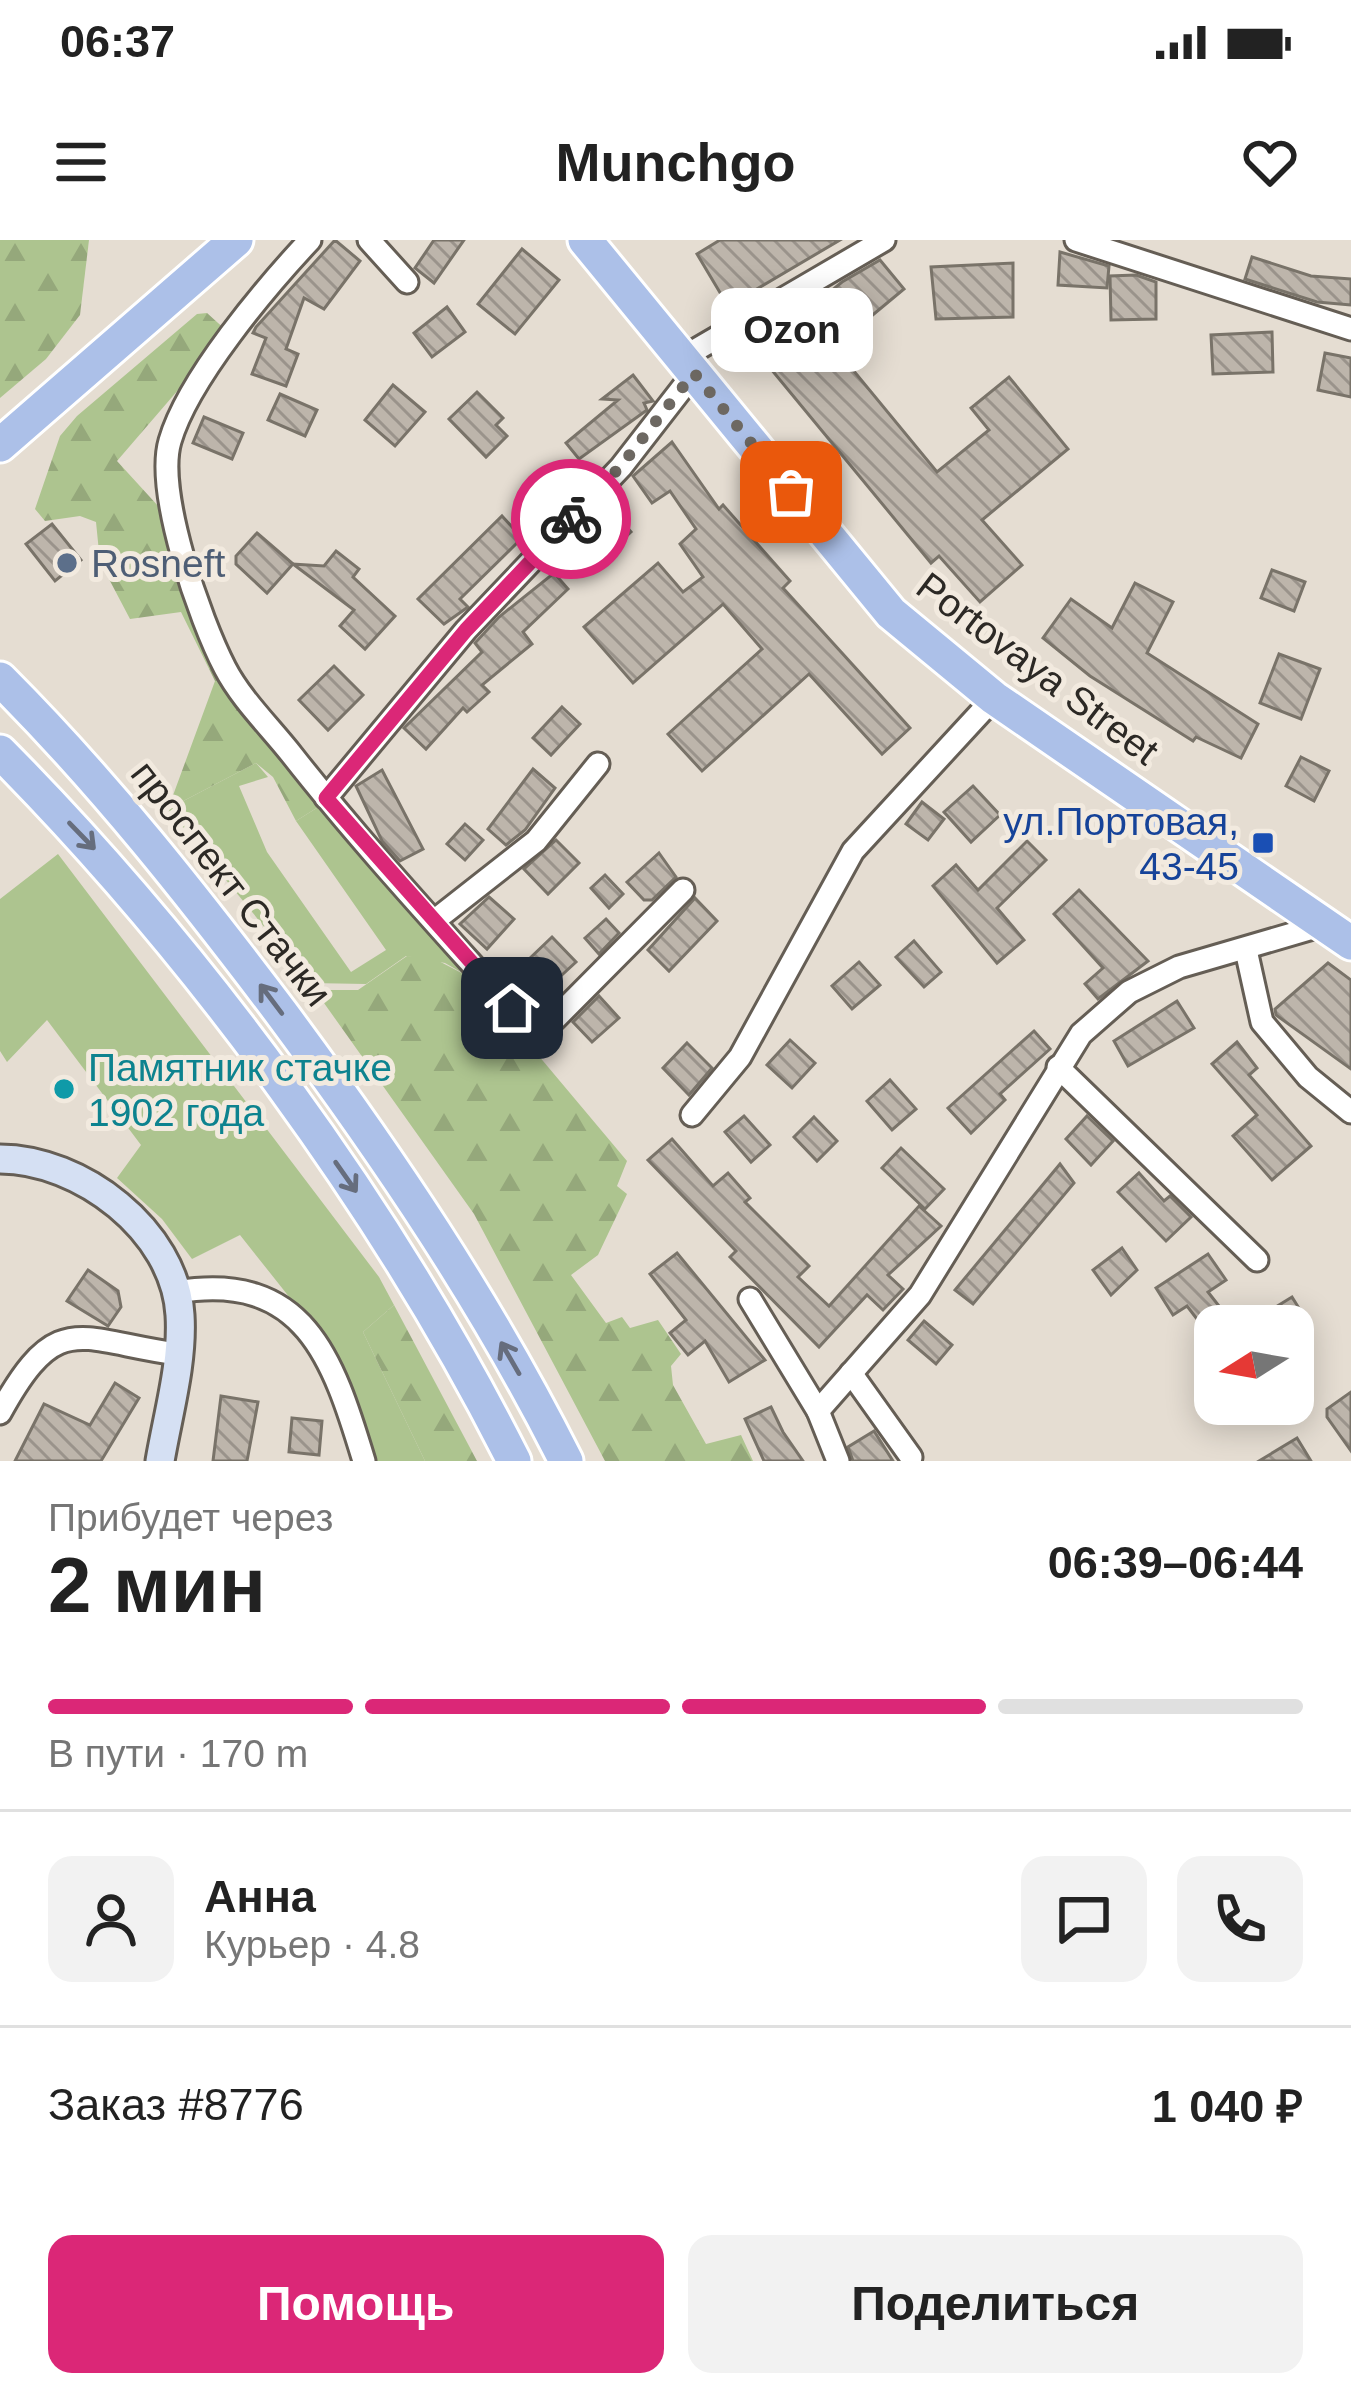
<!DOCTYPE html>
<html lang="ru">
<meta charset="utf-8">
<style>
body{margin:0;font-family:Helvetica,sans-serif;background:#f2f2f2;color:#222;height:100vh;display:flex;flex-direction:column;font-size:45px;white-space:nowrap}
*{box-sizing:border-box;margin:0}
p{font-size:39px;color:#767676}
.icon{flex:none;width:66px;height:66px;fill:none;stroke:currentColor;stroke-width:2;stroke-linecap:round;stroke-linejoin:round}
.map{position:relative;height:1221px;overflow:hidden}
.side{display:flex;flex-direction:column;background:#fff;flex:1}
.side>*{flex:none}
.needle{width:78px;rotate:259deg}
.tools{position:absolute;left:1194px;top:1065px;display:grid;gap:24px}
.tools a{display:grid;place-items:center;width:120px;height:120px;border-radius:24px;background:#fff;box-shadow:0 6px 30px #0003;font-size:60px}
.pin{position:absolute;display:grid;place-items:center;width:102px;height:102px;color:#fff;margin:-51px;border-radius:24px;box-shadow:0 6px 18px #0006}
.courier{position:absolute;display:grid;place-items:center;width:120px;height:120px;margin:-60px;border:9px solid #db2777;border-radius:50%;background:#fff;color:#222;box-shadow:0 3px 15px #0007}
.bubble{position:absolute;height:84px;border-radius:24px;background:#fff;box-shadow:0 6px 30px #0003;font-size:39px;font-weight:700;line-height:84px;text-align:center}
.headline em{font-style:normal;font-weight:700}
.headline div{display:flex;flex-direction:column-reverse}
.headline{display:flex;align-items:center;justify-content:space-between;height:204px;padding:0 48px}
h1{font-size:78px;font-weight:700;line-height:90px}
.bar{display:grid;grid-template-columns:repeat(4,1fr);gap:18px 12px;align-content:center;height:144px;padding:0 48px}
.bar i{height:15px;border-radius:9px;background:#e0e0e0}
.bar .active{background:#db2777}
.bar p{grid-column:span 4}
.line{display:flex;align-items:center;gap:30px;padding:0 48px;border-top:3px solid #e0e0e0}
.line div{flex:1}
.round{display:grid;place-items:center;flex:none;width:126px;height:126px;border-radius:24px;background:#f2f2f2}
.cta{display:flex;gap:24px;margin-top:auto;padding:24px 48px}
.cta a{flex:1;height:138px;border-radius:24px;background:#db2777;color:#fff;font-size:48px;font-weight:700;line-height:138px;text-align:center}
.cta a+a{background:#f2f2f2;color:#222}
.status{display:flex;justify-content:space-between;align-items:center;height:84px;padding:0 60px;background:#fff;direction:ltr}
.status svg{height:33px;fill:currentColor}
header{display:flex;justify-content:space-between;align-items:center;height:156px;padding:0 48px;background:#fff;font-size:54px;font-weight:700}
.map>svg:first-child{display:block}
.green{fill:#adc48f}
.forest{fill:url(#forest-firs)}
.building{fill:url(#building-back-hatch);stroke:#797369;stroke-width:3}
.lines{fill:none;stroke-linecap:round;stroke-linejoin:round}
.minor-casing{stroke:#655e55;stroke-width:27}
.secondary-casing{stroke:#655e55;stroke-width:33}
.primary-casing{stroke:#fff;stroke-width:39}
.minor{stroke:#fff;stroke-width:21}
.secondary{stroke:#d5e0f3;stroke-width:27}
.primary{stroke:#acc0e8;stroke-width:33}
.oneway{stroke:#666d7d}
.done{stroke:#6d6862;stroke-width:12;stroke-dasharray:0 21.6}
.route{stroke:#db2777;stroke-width:15}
.service-dot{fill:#5c6f8a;stroke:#f2eadf;stroke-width:4.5}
.transit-dot{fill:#1a4fb4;stroke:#f2eadf;stroke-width:4.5}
.culture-dot{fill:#0f9aa8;stroke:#f2eadf;stroke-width:4.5}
.labels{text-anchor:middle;stroke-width:10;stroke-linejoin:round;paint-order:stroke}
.service-label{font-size:39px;fill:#4e5e75;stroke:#f2eadf;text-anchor:start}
.street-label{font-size:39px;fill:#2c2925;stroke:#f2eadf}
.transit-label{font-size:39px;fill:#164399;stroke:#f2eadf;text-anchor:end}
.culture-label{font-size:39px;fill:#0d838f;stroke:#f2eadf;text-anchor:start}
</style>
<div class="status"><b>06:37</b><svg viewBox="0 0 49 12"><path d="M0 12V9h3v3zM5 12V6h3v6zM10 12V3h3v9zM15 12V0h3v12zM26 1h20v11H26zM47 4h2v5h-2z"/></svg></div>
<header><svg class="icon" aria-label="menu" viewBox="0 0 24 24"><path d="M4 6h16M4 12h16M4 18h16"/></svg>Munchgo<svg class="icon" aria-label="heart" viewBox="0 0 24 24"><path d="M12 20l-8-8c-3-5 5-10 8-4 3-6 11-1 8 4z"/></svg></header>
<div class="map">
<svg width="1351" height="1221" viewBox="0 0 1351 1221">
<defs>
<pattern id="forest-firs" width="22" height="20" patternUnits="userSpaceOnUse" patternTransform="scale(3)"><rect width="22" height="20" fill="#adc48f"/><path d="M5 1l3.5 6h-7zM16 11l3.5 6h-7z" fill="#95a87b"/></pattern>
<pattern id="building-back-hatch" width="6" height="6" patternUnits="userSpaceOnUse" patternTransform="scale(3)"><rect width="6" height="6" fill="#bdb5ab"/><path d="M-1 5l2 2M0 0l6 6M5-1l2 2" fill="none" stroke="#9a938b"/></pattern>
</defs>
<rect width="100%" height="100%" fill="#e5ddd2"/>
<g class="green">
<path d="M256,523l12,14 -29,9 28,66 84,120 35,-22 -90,-129 27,-17 152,176 -30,-17 -39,-7 -40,28 -56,-1 -142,-174z"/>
<path d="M58,614l321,423 15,28 -31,27 62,129h-52l-60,-134 -73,-92 -48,24 -30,-40 -45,-41 24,-33 -94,-125 -40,42 -7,-11v-152z"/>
</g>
<g class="forest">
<path d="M0,0h89l-9,75 -34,44 -46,39z"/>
<path d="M207,73l21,19 -111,129 53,58 53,152 100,133 -27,17 -23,-44 -17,-14 -88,46 47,-128 -34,-69 -51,7 -30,-57 -4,-40 -16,-6 -35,5 -10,-12 25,-73 17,-20 120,-102z"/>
<path d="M407,716l26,2 42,22 152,181 -10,25 10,8 -29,61 -27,20 35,48 16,-6 8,11 28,-8 23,34 -10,12 2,19 33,59 35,-9 12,26h-148l-131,-247 -155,-218 5,-6h34z"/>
<path d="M394,1065l83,156h-52l-62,-129z"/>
</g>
<g class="building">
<path d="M335,0l25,21 -36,48 -20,-11 -18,51 12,5 -12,32 -34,-12 14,-36 -13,-5 3,-6z"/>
<path d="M434,0h30l-30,43 -19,-15z"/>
<path d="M720,0h120l-112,66 -31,-52z"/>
<path d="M522,9l37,31 -44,54 -37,-30z"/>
<path d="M1060,12l49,14 -2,22 -49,-3z"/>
<path d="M1252,17l59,19 40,3v26l-34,-3 -72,-23z"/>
<path d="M880,20l24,29 -70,58 103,125 52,-42 -18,-22 38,-31 59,72 -86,71 40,45 -42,37 -41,-46 -8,7 -174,-211 85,-70z"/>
<path d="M1013,23v54l-77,2 -5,-52z"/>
<path d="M1136,35l20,7v37l-45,1 -1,-44z"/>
<path d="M447,67l18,25 -33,25 -18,-24z"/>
<path d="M1272,92l1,40 -60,2 -2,-39z"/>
<path d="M1325,113l26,5v39l-33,-7z"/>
<path d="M633,135l20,26 -9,2 3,7 -68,49 -13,-16 52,-43 -16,-1z"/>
<path d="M393,145l32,27 -30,34 -30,-26z"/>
<path d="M477,152l26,26 -7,7 11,11 -21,21 -37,-38z"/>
<path d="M280,154l37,16 -12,26 -37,-16z"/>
<path d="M204,177l39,16 -11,26 -39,-16z"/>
<path d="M672,202l47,67 4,-4 67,76 -7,7 127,140 -28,26 -73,-80 -107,97 -34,-37 94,-85 -39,-45 -90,79 -49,-56 74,-64 25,29 20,-15 -23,-33 16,-15 -26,-38 -18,12 -19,-27z"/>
<path d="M607,264l24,28 -39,36 -21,-26z"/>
<path d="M502,276l20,22 -62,61 8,8 -24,17 -26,-25z"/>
<path d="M52,284l29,36 -26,21 -29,-37z"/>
<path d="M257,293l36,31 -26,29 -31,-29v-8z"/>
<path d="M336,311l23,18 -6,8 42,39 -30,33 -25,-23 14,-16 -61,-46 31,2z"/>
<path d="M1272,330l33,12 -11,29 -33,-13z"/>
<path d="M554,333l14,16 -45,43 9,12 -50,41 7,7 -22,20 -4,-4 -37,41 -22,-21 78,-76 -7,-9 24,-26z"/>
<path d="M1135,343l38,19 -26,51 111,71 -17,34 -45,-21 -3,4 -103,-65 -47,-38 28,-39 41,29z"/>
<path d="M1279,414l41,15 -19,50 -41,-16z"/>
<path d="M334,426l29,29 -35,35 -29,-30z"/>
<path d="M562,467l18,17 -29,31 -18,-17z"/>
<path d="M1301,517l28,14 -15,30 -28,-15z"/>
<path d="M533,529l22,19 -30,42 -19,15 -18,-16z"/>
<path d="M382,530l41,79 -23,12 -18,-20 -26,-55z"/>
<path d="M973,546l27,29 -29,27 -27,-30z"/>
<path d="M922,562l22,17 -16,21 -22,-16z"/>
<path d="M465,584l18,16 -18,20 -18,-16z"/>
<path d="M556,600l23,23 -31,31 -24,-25z"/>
<path d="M1027,601l19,19 -49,48 27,32 -27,23 -64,-77 23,-21 22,25z"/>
<path d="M659,613l17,24 -24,23h-8l-17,-18z"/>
<path d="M605,635l18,19 -14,14 -18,-20z"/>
<path d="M1079,650l69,71 -50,38 -13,-15 18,-16 -49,-54z"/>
<path d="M489,657l25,22 -27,30 -27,-25z"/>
<path d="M695,658l22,23 -48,50 -21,-21z"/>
<path d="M606,679l13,14 -20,21 -14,-16z"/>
<path d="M552,697l24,25 -25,23 -23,-25z"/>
<path d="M914,701l27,31 -17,15 -28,-30z"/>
<path d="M859,722l21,23 -28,24 -20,-23z"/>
<path d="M1328,723l23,17v89l-75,-54 -1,-6z"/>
<path d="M599,756l20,22 -27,24 -19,-20z"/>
<path d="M1177,761l17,27 -66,38 -14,-25z"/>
<path d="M1034,791l16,18 -50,45 5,6 -34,33 -23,-25z"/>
<path d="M790,800l25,23 -23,25 -25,-23z"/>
<path d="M1237,802l20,26 -8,7 62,71 -39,34 -39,-44 24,-21 -45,-51z"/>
<path d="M687,803l25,25 -23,27 -26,-27z"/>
<path d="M890,840l26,29 -24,21 -25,-29z"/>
<path d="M744,876l26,29 -19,17 -26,-30z"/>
<path d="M1087,876l26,25 -22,24 -25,-26z"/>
<path d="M814,877l23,24 -20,20 -23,-24z"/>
<path d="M672,899l41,47 15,-13 22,25 -5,4 64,64 -11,11 31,29 90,-100 22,20 -53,49 15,14 -20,21 -16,-15 -48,52 -89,-90 6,-6 -88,-91z"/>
<path d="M901,908l43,41 -19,20 -43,-41z"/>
<path d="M1060,924l14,19 -101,121 -18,-14z"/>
<path d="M1139,933l25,28 6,-5 21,21 -25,24 -48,-49z"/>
<path d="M1122,1008l15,22 -26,25 -18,-25z"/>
<path d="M677,1013l88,107 -36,22 -24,-41 -17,14 -18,-22 16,-13 -36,-46z"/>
<path d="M1208,1014l18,26 -18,12 22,28 -15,6 -5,10 -23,-30 -14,9 -17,-27z"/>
<path d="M88,1030l30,21 3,16 -13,19 -41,-25z"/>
<path d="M1292,1057l18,29h-65z"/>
<path d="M924,1081l28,24 -16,19 -28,-24z"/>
<path d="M115,1143l24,15 -38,63h-86l29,-57 46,21z"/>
<path d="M1351,1152v59l-24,-34v-8z"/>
<path d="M221,1156l37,6 -11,59h-34z"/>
<path d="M771,1167l12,25 20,29h-39l-19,-42z"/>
<path d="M292,1178l30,3 -3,34 -30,-3z"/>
<path d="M874,1191l19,30h-40l-5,-14z"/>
<path d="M1297,1198l14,23h-52z"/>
</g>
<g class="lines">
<defs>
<g id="minor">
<path d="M310,0c-44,47 -122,139 -140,201 -15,51 30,179 55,227 16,31 45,59 67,87 77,98 163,189 245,282l146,-147"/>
<path d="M369,0l38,42"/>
<path d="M1076,0l275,89"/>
<path d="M682,118l202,-118"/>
<path d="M326,558l140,-168 155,-163 73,-94"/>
<path d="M434,681l102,-80 62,-77"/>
<path d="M1246,710l16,72 46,55 43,35"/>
<path d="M1058,827l199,193"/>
<path d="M692,875l48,-58 113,-206 141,-153"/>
<path d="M177,1052c127,-21 156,66 187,169"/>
<path d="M750,1059l68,112 20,50"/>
<path d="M851,1133l60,84"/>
<path d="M818,1171l102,-116 161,-261 48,-42 50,-25 144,-42"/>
<path d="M0,1173c58,-106 79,-72 178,-59"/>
</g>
<path id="secondary" d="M0,919c80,0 175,71 180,156 3,48 -12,99 -20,146"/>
<g id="primary">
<path d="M585,0l306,373 103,85 357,245"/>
<path d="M0,205l236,-205"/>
<path d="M0,439c104,104 193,217 282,335 106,143 204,288 284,447"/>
<path d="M0,512c198,200 387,457 514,709"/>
</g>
</defs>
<use href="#minor" class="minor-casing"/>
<use href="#secondary" class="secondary-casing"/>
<use href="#primary" class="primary-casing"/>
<use href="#minor" class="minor"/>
<use href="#secondary" class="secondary"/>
<use href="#primary" class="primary"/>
</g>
<defs><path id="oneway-shaft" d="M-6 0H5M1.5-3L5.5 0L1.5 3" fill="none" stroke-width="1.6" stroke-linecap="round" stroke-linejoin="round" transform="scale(3)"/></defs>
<g class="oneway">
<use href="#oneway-shaft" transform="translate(82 596) rotate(46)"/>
<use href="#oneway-shaft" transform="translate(271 759) rotate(-127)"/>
<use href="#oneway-shaft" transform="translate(346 937) rotate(55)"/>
<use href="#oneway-shaft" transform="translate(510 1118) rotate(-120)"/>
</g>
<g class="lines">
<path class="done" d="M571,279l49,-52 74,-94 97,119"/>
<path class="route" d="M512,768l-186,-210 140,-168 105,-111"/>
</g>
<circle class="service-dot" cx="67" cy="323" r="12"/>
<rect class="transit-dot" x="1251" y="591" width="24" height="24" rx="6"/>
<circle class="culture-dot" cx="64" cy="849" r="12"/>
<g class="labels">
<g class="service-label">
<text x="91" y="337">Rosneft</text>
</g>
<g class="street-label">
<text transform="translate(1038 428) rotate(37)" y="14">Portovaya Street</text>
<text transform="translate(232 643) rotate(52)" y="14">проспект Стачки</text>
</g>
<g class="transit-label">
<text x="1239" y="595">ул.Портовая,<tspan x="1239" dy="45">43-45</tspan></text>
</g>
<g class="culture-label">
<text x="88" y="841">Памятник стачке<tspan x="88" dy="45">1902 года</tspan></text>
</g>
</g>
</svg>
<div class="tools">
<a><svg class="needle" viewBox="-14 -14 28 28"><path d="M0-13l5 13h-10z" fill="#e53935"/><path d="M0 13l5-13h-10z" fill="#767676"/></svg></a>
</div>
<div class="pin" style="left:791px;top:252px;background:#ea580c"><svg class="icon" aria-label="bag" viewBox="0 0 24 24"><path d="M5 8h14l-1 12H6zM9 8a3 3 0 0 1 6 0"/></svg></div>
<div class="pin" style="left:512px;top:768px;background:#1f2937"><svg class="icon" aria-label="home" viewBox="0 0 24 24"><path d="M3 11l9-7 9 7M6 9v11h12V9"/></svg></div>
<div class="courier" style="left:571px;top:279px"><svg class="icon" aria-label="bike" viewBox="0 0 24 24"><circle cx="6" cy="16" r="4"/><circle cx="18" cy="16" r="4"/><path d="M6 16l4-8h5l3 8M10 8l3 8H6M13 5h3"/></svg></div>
<div class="bubble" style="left:711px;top:48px;width:162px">Ozon</div>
</div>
<section class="side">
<div class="headline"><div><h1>2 мин</h1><p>Прибудет через</p></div><em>06:39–06:44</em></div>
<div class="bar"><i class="active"></i><i class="active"></i><i class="active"></i><i></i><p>В пути · 170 m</p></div>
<div class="line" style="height:216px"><a class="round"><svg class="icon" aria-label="person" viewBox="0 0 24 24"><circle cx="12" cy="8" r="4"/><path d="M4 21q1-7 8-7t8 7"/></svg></a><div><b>Анна</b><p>Курьер · 4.8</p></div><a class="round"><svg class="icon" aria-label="chat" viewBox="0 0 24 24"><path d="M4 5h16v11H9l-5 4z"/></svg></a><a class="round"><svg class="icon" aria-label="phone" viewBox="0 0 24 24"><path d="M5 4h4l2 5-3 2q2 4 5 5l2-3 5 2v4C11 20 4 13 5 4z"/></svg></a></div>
<div class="line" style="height:156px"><div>Заказ #8776</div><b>1 040 ₽</b></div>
<div class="cta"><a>Помощь</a><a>Поделиться</a></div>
</section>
